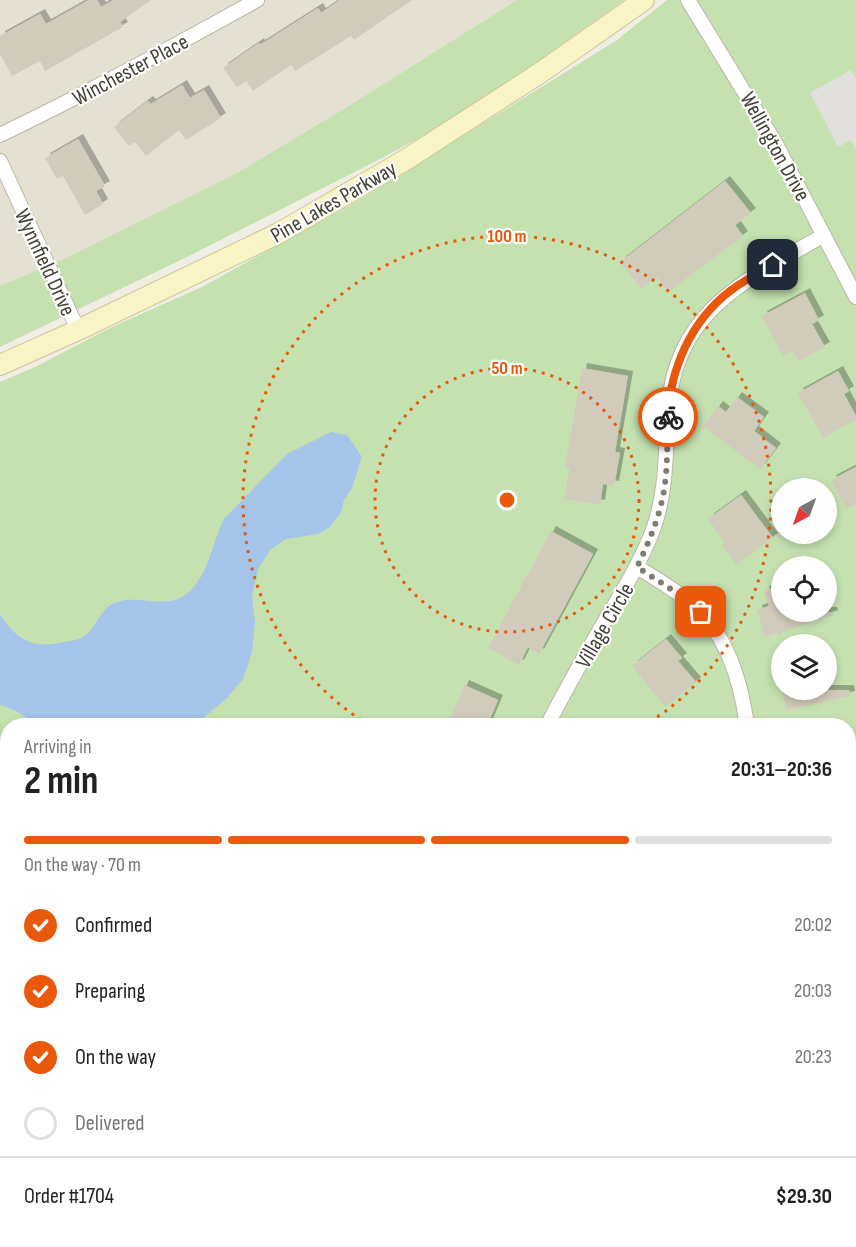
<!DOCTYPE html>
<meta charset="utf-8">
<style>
body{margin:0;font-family:"Sofia Sans Condensed",sans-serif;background:#f2f2f2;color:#222;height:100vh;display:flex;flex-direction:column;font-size:22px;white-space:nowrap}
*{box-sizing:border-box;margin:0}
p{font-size:20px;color:#767676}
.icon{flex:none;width:33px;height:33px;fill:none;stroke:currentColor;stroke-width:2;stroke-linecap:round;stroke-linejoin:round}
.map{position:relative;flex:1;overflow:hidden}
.sheet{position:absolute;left:0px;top:718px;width:856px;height:530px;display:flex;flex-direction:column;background:#fff;border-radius:24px 24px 0 0;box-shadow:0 3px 9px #0003}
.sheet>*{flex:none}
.needle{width:39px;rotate:221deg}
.buttons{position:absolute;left:771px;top:478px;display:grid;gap:12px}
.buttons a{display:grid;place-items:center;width:66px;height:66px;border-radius:50%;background:#fff;box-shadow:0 3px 9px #0003;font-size:30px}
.pin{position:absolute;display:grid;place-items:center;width:51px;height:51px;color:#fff;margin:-26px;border-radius:12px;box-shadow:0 3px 9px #0006}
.courier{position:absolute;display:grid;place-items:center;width:60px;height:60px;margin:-30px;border:4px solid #ea580c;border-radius:50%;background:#fff;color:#222;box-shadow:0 2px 8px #0007}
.summary em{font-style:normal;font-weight:700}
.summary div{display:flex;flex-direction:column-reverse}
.summary{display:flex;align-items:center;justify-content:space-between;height:102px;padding:0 24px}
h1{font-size:39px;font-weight:700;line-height:45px}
.bar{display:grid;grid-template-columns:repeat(4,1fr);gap:9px 6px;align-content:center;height:72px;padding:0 24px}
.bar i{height:8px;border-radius:4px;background:#e0e0e0}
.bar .selected{background:#ea580c}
.bar p{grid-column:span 4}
.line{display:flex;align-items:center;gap:15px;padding:0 24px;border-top:2px solid #e0e0e0}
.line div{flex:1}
ol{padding:0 24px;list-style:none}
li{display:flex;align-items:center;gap:18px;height:66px}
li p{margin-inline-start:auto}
li .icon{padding:6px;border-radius:50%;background:#ea580c;color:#fff;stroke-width:4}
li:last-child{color:#767676}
li i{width:33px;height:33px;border:3px solid #e0e0e0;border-radius:50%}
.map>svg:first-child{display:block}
.residential{fill:#e4e1d3}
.green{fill:#c5e1b0;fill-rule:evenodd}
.parking{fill:#e1e0dc}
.water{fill:#a5c4e9}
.building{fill:#d1cbbb;filter:url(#shadow)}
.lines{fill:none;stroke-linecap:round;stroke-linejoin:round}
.street-casing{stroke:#bbb7a8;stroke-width:16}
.secondary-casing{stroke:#ccc597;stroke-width:22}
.street{stroke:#fff;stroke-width:14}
.secondary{stroke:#f9f4c6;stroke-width:20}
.done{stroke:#7f7c72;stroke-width:6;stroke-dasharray:0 10.8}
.route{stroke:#ea580c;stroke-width:8}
.ring{fill:none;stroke:#e8590c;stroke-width:3;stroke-dasharray:3 6}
.labels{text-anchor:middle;stroke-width:4.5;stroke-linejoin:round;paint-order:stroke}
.street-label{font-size:22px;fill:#423f35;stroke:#fff}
.centre{fill:#e8590c;stroke:#fff;stroke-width:3}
.ring-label{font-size:18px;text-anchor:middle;font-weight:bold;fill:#e8590c;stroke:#fff;stroke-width:4.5;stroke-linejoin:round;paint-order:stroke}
</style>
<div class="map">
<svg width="856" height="1247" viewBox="0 0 856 1247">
<defs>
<filter id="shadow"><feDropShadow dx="5" dy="-5" stdDeviation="0" flood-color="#0004"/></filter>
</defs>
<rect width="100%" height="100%" fill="#f0eee4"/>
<path class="residential" d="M0,0h517l-170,107 -110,66 -171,85 -66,28z"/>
<g class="green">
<path d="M517,0h107l-91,65 -99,65 -48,26 -197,100 -189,91v-61l66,-28 171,-85 110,-66z"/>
<path d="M667,0h189v1247h-856v-865l37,-16 75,-39 90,-40 159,-88 256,-159zM782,489h44v45h-44zM782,567h44v45h-44zM782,645h44v45h-44zM8,726h841v514h-841z"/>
</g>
<path class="parking" d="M851,70l5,9v71l-6,-10 -12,7 -28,-54z"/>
<path class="water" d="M331,432l16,3 15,22 -10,31 -8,12 -3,12 -11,15 -12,7 -32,5 -15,10 -13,20 -6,27 3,27 -3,29 -9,27 -16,19 -34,28h-158c-10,-12 -20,-16 -35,-21v-91c17,27 33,35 65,28 5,-1 13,-2 18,-5 14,-9 17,-30 34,-35 24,-8 50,9 71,-9 21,-18 24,-51 36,-74l63,-65z"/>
<g class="building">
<path d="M89,0h8l4,7 13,-7h37l-31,22 3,5 -78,44 -5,-10 -28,15 -12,-22v-18l40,-22 6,10z"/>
<path d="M340,0h72l-58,40 -3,-4 -56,35 -4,-6 -38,26 -7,-10 -9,6 -14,-19 36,-25 1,2 58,-37 3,5z"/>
<path d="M182,85l8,13 14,-8 17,28 -35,22 -7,-10 -33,26 -11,-14 -6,4 -15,-19 34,-26 3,3z"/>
<path d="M78,139l27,47 -9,5 7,13 -18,11 -22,-39 -6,3 -12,-21z"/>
<path d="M725,181l26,32 -16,12 8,11 -75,56 -11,-15 -15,12 -22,-27z"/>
<path d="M805,293l14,27 -7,4 13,23 -26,14 -6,-11 -10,6 -21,-40z"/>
<path d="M582,368l46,8 -13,76 5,1 -6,33 -11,-2 -3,21 -36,-6 6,-31 -5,-1z"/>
<path d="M838,371l11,20 -5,3 12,22v4l-33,18 -25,-45z"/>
<path d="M737,397l27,20 -10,14 22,17 -16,21 -57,-43 15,-20 8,6z"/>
<path d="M856,467v37l-10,5 -15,-29z"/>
<path d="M741,495l32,43 -37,26 -14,-19 3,-2 -17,-24z"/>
<path d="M551,531l42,23 -54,100 -11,-7 -9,18 -31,-17z"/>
<path d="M782,586v26h50l1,3 -51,17v2l-3,1 -1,-2 -13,4 -8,-27 12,-4 -5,-15z"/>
<path d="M666,639l16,19 -4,3 18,21 -31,25 -33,-41z"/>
<path d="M464,685l34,15 -11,26h-40z"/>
<path d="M782,690h67l1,6 -64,14z"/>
</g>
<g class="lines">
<defs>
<g id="street">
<path d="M688,0l88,144 80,153"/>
<path d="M0,135c87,-42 173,-88 257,-135"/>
<path d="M0,161l78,169"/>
<path d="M637,567c18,11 37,22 54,36 36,30 50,78 56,123"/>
<path d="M547,726c17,-34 36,-67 55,-100 18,-31 38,-62 51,-96 15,-42 12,-83 16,-126 8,-96 83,-127 155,-169"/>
<path d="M425,1240l2,7"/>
<path d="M647,1247l2,-7"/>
</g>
<path id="secondary" d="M0,365l78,-35 201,-97 128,-74 133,-86 104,-73"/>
</defs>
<use href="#street" class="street-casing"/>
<use href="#secondary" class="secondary-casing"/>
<use href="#street" class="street"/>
<use href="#secondary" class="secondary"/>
</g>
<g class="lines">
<path class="done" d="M668,417c-1,26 0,53 -5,79 -5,25 -15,48 -26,71l40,26 24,19"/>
<path class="route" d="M668,417c2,-48 23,-96 62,-126 13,-10 29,-18 43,-26"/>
</g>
<g class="ring">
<circle cx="507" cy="500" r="132"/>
<path d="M369 725A264 264 0 1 1 645 725"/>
</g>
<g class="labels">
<g class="street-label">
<text transform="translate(130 69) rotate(-28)" y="8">Winchester Place</text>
<text transform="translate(776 146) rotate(61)" y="8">Wellington Drive</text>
<text transform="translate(333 201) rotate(-30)" y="8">Pine Lakes Parkway</text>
<text transform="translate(46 262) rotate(65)" y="8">Wynnfield Drive</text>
<text transform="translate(604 625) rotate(-60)" y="8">Village Circle</text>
</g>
</g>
<circle cx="507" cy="500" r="9" class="centre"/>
<g class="ring-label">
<text x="507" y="242">100 m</text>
<text x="507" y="374">50 m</text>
</g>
</svg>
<div class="buttons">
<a><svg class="needle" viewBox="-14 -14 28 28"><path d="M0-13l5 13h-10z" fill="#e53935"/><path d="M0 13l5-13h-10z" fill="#767676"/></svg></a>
<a><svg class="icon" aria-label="locate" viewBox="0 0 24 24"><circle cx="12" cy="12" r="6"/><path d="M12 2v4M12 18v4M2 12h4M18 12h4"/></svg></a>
<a><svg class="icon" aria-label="layers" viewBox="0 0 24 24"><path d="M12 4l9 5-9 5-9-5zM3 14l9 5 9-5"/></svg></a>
</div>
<div class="pin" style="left:701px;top:612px;background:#ea580c"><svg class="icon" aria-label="bag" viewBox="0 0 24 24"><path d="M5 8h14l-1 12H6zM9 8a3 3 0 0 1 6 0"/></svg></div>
<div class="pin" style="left:773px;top:265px;background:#1f2937"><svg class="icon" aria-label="home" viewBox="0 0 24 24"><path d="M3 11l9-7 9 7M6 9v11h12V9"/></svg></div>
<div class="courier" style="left:668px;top:417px"><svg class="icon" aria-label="bike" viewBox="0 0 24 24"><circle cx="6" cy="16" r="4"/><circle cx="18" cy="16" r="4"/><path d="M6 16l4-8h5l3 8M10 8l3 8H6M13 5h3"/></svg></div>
<section class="sheet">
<div class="summary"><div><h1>2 min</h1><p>Arriving in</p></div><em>20:31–20:36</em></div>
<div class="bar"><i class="selected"></i><i class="selected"></i><i class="selected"></i><i></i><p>On the way · 70 m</p></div>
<ol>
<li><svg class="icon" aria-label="check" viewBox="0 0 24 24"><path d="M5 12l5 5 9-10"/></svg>Confirmed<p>20:02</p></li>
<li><svg class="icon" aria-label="check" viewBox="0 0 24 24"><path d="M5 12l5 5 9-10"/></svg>Preparing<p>20:03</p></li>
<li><svg class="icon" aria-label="check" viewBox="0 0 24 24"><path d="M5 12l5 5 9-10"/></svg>On the way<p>20:23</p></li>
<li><i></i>Delivered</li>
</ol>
<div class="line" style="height:78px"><div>Order #1704</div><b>$29.30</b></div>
</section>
</div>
